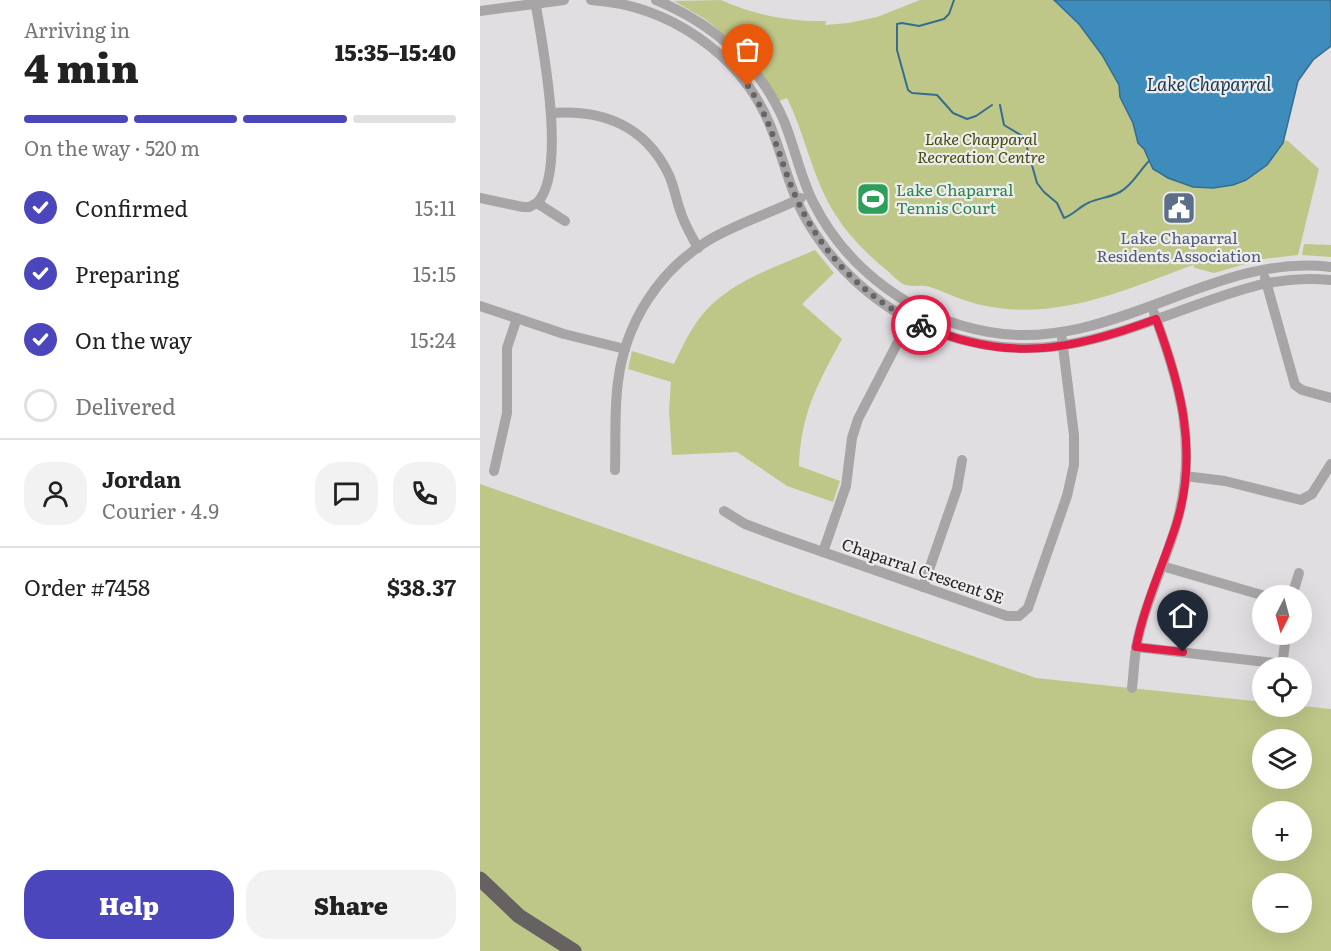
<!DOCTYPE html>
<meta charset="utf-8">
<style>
body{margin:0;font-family:Literata,serif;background:#f2f2f2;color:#222;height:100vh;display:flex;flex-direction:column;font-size:22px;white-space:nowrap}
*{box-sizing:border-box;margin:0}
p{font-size:20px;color:#767676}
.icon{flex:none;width:33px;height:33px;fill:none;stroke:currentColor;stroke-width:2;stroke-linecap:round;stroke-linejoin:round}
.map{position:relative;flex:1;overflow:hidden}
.sheet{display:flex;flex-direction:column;background:#fff;width:480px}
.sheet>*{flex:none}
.needle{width:39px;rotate:186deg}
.buttons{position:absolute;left:772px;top:585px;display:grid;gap:12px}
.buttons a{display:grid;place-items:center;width:60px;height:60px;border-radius:50%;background:#fff;box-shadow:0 6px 24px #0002;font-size:30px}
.pin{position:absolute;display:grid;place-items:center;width:51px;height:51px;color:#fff;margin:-62px -26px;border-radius:50% 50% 50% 0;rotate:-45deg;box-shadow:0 0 6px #0007}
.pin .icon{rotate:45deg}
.courier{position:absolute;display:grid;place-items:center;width:60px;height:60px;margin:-30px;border:4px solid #e11d48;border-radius:50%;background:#fff;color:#222;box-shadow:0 2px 8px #0007}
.headline em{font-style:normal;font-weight:800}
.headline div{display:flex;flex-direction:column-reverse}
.headline{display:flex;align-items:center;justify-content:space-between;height:102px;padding:0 24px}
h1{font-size:39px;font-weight:800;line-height:45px}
.bar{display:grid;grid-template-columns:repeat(4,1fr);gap:9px 6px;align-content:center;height:72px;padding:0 24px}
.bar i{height:8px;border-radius:4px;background:#e0e0e0}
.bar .on{background:#4b46bc}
.bar p{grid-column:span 4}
.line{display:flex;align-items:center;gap:15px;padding:0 24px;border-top:2px solid #e0e0e0}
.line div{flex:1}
.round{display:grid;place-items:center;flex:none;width:63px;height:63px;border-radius:24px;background:#f2f2f2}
ol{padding:0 24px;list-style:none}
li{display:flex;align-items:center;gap:18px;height:66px}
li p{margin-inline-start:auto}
li .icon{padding:6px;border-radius:50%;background:#4b46bc;color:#fff;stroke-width:4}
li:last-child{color:#767676}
li i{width:33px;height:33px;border:3px solid #e0e0e0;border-radius:50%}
.action{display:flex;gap:12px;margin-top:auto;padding:12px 24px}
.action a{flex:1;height:69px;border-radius:24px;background:#4b46bc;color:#fff;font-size:24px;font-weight:800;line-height:69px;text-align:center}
.action a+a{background:#f2f2f2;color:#222}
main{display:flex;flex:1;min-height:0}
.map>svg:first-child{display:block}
.green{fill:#bfc788;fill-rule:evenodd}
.water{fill:#3d8cbc;stroke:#366d8f;stroke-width:1.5}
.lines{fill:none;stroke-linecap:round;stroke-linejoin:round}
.stream{stroke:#366d8f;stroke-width:2}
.minor{stroke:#a7a5a5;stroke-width:10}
.highway{stroke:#666262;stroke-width:15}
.done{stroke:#676567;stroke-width:6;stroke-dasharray:0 10.8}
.route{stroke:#e11d48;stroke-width:8}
.labels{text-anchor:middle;stroke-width:4.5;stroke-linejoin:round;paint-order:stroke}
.park-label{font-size:16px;font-style:italic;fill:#444909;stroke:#efecee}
.leisure-label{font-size:16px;fill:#27864d;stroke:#efecee;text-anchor:start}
.service-label{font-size:16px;fill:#4e5e75;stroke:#efecee}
.street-label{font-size:16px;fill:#262425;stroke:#efecee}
.water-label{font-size:18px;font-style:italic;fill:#14364b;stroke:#efecee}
</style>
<main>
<section class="sheet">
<div class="headline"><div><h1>4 min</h1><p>Arriving in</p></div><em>15:35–15:40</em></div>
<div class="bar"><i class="on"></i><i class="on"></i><i class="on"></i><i></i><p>On the way · 520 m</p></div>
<ol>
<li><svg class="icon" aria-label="check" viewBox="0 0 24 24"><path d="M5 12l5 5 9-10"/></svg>Confirmed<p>15:11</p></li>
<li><svg class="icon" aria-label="check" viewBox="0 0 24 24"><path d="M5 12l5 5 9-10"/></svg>Preparing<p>15:15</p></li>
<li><svg class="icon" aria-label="check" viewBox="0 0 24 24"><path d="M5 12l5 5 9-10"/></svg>On the way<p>15:24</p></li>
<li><i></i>Delivered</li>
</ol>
<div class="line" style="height:108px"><a class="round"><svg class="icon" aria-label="person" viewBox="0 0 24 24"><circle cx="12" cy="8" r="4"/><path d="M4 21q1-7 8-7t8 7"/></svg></a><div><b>Jordan</b><p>Courier · 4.9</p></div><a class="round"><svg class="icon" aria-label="chat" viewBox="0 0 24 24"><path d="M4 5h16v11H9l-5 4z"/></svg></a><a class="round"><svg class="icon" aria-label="phone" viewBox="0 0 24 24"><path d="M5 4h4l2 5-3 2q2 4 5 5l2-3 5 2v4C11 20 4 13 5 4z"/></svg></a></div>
<div class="line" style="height:78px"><div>Order #7458</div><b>$38.37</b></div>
<div class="action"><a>Help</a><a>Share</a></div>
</section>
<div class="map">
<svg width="851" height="951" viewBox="0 0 851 951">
<rect width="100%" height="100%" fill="#e1dee1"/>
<g class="green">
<path d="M241,0c33,15 68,22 105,21l-1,4 23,-2 29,-6 43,-17h134l25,24 17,21 23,40 1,13 13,25 5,20 6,6 9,20 6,5 34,13 40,-2 13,-5 21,-15 17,-25 4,1 31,28 -21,86 -35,4 -49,14 -19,-5 -2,-3c-68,25 -137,57 -212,40 -18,-4 -34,-12 -51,-18 -9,-3 -19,1 -27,-3 -5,-3 -10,-8 -14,-12 -24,-19 -45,-41 -60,-68 -18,-33 -25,-72 -42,-106l-8,3 -43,-57 -31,-25 -31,-18z"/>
<path d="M824,244l27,1v12l-29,-2z"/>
<path d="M335,250l19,23 -32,31 40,35c-25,46 -41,74 -43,127l41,15 -7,21 -46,-16 -50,-34 -65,3 -3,-45 2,-28 -43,-13 4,-18 42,13c8,-17 16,-34 28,-49 28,-34 74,-48 113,-65z"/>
<path d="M0,484l556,194 227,24v4h39l29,3v242h-851zM783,740h39v38h-39zM783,812h39v38h-39zM783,884h39v38h-39z"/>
</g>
<path class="water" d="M574,0h277v46l-18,14 -15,21 -15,62 -16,22 -21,15 -13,5 -20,3 -20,-1 -25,-9 -15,-9 -9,-20 -6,-6 -5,-20 -13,-26 -1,-12 -17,-30 -23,-31z"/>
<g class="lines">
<g class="stream">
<path d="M474,0l-5,14 -5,5 -25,7 -17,-3 -5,1v26l11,40 4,3 25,2 16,18 14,6 9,-3 16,-11"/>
<path d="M520,105l4,20 20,12 13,46 7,9 13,11 7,15c9,-3 15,-11 24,-15 10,-5 21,-5 32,-11 13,-7 19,-21 29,-31"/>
</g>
<g class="minor">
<path d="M55,0c7,43 33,171 2,203"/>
<path d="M111,0c77,5 149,53 179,125 13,31 19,64 36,94 29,51 78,94 134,114 100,35 168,3 262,-30 45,-16 80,-28 129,-23"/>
<path d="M176,0c56,23 104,64 128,121 11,27 16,55 29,81 34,68 101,117 176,130 123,22 223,-80 342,-65"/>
<path d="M0,11l84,-11"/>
<path d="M71,113c52,-4 95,13 118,62 5,11 7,24 11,35 4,14 11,25 18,38"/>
<path d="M0,198l43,9h6l8,-4 28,18"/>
<path d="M785,278l30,107 7,5 29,8"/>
<path d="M0,306l84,28 61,15"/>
<path d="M135,470c1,-29 -1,-59 3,-88 7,-58 40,-111 91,-142 29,-17 62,-27 92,-42"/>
<path d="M14,471l13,-58v-65l10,-30"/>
<path d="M705,476l40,5 76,19 11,-6 19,-30"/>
<path d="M244,511l21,13 32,12 230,80h12l9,-8 39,-112 7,-31v-30l-12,-96"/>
<path d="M343,552l23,-66 6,-48 6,-19 55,-106"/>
<path d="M682,566l103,30"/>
<path d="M443,587l34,-98 5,-29"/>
<path d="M812,596l7,-23"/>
<path d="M656,647l146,17"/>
<path d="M802,668l4,-34"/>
<path d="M652,688c2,-16 2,-33 6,-50 9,-40 28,-77 39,-116 21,-77 3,-138 -23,-209"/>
</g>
<path class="highway" d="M0,879l39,37 55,35"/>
</g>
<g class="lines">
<path class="done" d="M268,86c21,30 29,63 42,97 24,63 70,113 131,142"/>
<path class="route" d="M441,325c85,38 151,26 235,-6 25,67 43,135 20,206 -13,40 -32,80 -40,122l47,5"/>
</g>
<defs>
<symbol id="stadium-square" viewBox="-11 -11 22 22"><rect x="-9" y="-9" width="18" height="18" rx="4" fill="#2e9e5b" stroke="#efecee"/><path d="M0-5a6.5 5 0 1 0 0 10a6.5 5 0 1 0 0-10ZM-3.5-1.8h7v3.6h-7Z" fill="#fff"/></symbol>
<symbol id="civic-square" viewBox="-11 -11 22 22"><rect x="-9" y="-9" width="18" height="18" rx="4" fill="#5c6f8a" stroke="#efecee"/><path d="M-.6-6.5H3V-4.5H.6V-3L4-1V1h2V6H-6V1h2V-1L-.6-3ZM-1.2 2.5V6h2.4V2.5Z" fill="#fff"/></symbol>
</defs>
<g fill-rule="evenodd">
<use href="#stadium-square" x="374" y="180" width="38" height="38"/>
<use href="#civic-square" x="680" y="189" width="38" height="38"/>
</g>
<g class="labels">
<g class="park-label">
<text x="501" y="145">Lake Chapparal<tspan x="501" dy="18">Recreation Centre</tspan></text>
</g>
<g class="leisure-label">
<text x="416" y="196">Lake Chaparral<tspan x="416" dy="18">Tennis Court</tspan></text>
</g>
<g class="service-label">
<text x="699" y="244">Lake Chaparral<tspan x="699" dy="18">Residents Association</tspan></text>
</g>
<g class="street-label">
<text transform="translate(443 571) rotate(19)" y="6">Chaparral Crescent SE</text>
</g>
<g class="water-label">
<text x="729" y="91">Lake Chaparral</text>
</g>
</g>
</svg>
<div class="buttons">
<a><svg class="needle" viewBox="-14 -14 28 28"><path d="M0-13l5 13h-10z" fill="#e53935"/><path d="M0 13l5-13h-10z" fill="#767676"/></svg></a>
<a><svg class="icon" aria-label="locate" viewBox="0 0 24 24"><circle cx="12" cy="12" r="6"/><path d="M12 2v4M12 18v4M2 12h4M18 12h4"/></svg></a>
<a><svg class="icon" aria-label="layers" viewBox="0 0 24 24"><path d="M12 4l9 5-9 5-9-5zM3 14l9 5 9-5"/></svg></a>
<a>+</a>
<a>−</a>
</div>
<div class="pin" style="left:268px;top:86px;background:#ea580c"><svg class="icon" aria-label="bag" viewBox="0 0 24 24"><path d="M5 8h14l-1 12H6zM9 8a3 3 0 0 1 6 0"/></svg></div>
<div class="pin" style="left:703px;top:652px;background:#1f2937"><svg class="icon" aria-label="home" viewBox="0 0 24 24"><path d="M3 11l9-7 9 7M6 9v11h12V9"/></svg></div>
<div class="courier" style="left:441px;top:325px"><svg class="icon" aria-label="bike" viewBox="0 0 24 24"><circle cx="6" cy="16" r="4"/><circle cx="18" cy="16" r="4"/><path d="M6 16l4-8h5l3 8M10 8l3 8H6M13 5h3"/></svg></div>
</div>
</main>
